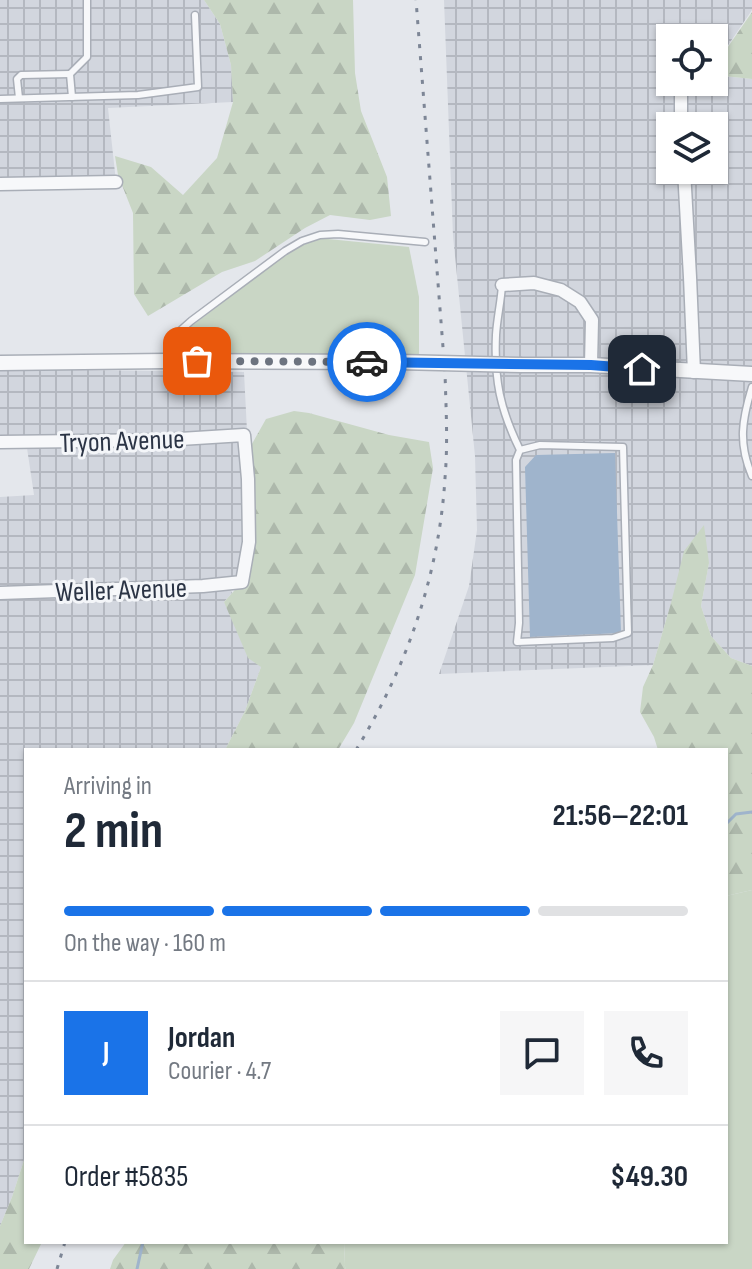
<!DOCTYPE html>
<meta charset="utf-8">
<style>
body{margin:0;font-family:"Sofia Sans Condensed",sans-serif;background:#f6f6f7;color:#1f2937;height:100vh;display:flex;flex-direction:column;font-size:30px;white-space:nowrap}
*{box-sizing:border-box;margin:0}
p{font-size:26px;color:#747a83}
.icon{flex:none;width:44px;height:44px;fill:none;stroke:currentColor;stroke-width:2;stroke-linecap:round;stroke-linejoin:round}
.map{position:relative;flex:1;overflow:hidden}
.sheet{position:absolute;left:24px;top:748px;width:704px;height:496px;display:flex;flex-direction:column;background:#fff;border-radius:0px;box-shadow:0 2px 6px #0004}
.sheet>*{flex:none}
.tools{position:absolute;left:656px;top:24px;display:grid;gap:16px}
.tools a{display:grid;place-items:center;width:72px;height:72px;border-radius:0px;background:#fff;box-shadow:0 2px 6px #0004;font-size:40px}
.pin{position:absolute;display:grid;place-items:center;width:68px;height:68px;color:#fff;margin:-34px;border-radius:16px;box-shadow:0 4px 12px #0006}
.courier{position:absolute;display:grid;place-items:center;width:80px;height:80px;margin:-40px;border:6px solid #1a73e8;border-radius:50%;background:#fff;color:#222;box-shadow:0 2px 10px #0007}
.summary em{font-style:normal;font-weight:700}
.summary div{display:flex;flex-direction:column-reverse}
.summary{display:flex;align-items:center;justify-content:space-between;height:136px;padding:0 40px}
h1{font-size:52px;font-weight:700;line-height:60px}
.bar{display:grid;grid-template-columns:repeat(4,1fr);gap:12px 8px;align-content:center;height:96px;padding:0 40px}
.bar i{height:10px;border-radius:6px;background:#e0e1e3}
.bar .on{background:#1a73e8}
.bar p{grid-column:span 4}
.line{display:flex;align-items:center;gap:20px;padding:0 40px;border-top:2px solid #e0e1e3}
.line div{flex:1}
.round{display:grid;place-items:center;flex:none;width:84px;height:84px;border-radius:0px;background:#f6f6f7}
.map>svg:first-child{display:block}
.industrial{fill:url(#industrial-grid);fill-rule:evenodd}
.green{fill:#c9d6c5}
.forest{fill:url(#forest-firs)}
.water{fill:#9fb4cc}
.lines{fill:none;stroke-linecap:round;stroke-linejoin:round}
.stream{stroke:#9fb4cc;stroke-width:3}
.service-casing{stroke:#a9aeb7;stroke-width:9}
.minor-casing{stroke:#a9aeb7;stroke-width:15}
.tertiary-casing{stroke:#a9aeb7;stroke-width:17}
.service{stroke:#f7f8fa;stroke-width:6}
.minor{stroke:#f7f8fa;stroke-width:12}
.tertiary{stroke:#f7f8fa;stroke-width:14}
.rail{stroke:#7d8696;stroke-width:3;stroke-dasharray:4 8;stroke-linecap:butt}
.tertiary-bridge-casing{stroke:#a9aeb7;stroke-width:17;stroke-linecap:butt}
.tertiary-bridge{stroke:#f7f8fa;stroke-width:14}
.done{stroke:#6c737f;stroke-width:8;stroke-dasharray:0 14.4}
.route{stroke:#1a73e8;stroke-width:10}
.labels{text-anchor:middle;stroke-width:6;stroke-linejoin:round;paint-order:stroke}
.street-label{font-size:28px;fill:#2b3445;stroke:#f4f6f9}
</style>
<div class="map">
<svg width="752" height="1269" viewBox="0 0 752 1269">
<defs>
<pattern id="industrial-grid" width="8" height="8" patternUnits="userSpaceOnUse" patternTransform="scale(2)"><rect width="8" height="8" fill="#d2d6de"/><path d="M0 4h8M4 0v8" fill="none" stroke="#b4b8c0"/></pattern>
<pattern id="forest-firs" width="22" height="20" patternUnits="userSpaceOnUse" patternTransform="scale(2)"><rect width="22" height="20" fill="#c9d6c5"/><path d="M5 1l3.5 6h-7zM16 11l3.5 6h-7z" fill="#adb8ab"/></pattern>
</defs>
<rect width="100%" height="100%" fill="#e4e7ec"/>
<g class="industrial">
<path d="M0,0h204l16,24 11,41 2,37 -125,6 8,74 -116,2z"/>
<path d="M444,0h308v10l-38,56v-28h-44v44h44v-7l38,4v587l-21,-8 -20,-22 -10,-30 8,-43 -38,40 -18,62 -214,9 30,-88 8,-56 -2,-74 -22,-220zM670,126h44v44h-44z"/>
<path d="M0,369l244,3 4,79 7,59 -2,51 -7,14 -21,2 7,16 -8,9 37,65 -16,44 -20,39h-199v404l-14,43 -12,29v-729l34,-2 -7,-47 1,-10 -28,1z"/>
</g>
<g class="green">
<path d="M318,238l91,9 10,50v60l-189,-3 -55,-3 3,-9 7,-11 104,-79z"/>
<path d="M752,890v379h-406l-2,-4 1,-23h381v-346z"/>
</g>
<g class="forest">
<path d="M204,0h149l2,73 6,38 26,66 4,39 -21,4 -40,-5 -25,13 -50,33 -33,11 -74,44 -14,-22 -1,-81 -15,-38 -3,-19 36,11 32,28 34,-37 16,-56 -2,-37 -11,-41z"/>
<path d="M752,12v67l-38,-4v-8z"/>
<path d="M294,411l15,2 80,22 40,7 4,26 -18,107 -61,148 -16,27h-113l20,-39 16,-44 -13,-9 -24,-56 18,-20 11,-21 2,-51 -7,-59 18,-32z"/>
<path d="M704,525l5,38 -8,43 10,30 20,22 21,8v224l-26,6v-146h-68l-4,-13 -14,-25 3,-25 10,-22 18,-62 13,-52z"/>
<path d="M26,1154v88h16l-13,27h-29v-43l12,-29z"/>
<path d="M126,1242h219l-1,22 2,5h-236l3,-9z"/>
</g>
<path class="water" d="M615,453l6,180 -91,4 -5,-170 11,-12z"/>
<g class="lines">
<g class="stream">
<path d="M726,824l10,-10 16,-2"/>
<path d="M137,1269l6,-27"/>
</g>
<defs>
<g id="service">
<path d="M72,97l-2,-23 17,-17v-57"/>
<path d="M19,98l-2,-19 4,-4 49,-1"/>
<path d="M0,99l138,-4 60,-8 -3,-72"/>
<path d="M502,285c-1,17 -5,33 -6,50 -2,45 4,74 24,115l20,-5 83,2 5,186 -15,5 -96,4 2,-19 -3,-163 4,-10"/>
<path d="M166,361l2,-10 5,-14 18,-16 94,-70 17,-10 18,-6 18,-1 87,8"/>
<path d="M752,387c-10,33 -14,56 0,89"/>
</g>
<g id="minor">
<path d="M681,126v-44"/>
<path d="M684,170l6,107 4,95"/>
<path d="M0,184l116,-2"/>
<path d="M502,285l32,-2 27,7 19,12 12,18 -1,45"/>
<path d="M0,442l164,-2 80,-5 4,44 1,63 -7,40 -39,4 -203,7"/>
</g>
<g id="tertiary">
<path d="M0,363l166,-2 233,1"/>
<path d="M522,365h69l161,9"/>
</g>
</defs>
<use href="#service" class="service-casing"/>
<use href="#minor" class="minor-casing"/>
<use href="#tertiary" class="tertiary-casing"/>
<use href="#service" class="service"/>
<use href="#minor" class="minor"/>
<use href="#tertiary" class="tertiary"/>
<g class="rail">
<path d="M356,750c51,-83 83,-175 89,-272 3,-35 1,-70 0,-105l-29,-373"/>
<path d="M57,1269l8,-27"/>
</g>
<defs>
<path id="tertiary-bridge" d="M399,362l123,3"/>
</defs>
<use href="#tertiary-bridge" class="tertiary-bridge-casing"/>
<use href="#tertiary-bridge" class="tertiary-bridge"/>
</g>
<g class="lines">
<path class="done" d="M197,361l170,1"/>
<path class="route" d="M367,362l224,3 51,4"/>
</g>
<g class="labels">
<g class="street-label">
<text transform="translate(122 440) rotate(-2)" y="10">Tryon Avenue</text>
<text transform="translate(121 589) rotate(-2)" y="10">Weller Avenue</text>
</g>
</g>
</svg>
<div class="tools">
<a><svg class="icon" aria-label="locate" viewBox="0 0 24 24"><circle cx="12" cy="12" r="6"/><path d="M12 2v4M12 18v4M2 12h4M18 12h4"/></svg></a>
<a><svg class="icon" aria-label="layers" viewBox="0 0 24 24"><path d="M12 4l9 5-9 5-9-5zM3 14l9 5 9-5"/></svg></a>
</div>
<div class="pin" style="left:197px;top:361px;background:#ea580c"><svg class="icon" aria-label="bag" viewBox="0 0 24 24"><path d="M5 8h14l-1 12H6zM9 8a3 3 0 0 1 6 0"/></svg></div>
<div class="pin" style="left:642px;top:369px;background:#1f2937"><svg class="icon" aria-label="home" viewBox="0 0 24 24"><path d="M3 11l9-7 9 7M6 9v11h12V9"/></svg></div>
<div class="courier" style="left:367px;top:362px"><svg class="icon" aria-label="car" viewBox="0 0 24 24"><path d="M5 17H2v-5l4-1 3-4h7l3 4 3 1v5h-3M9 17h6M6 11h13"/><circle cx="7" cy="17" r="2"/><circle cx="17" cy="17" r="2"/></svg></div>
<section class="sheet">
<div class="summary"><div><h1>2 min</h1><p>Arriving in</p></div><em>21:56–22:01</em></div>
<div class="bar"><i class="on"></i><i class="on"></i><i class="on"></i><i></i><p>On the way · 160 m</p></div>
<div class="line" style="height:144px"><b class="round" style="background:#1a73e8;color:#fff">J</b><div><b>Jordan</b><p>Courier · 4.7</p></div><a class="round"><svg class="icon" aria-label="chat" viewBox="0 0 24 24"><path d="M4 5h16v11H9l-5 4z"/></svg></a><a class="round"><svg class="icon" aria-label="phone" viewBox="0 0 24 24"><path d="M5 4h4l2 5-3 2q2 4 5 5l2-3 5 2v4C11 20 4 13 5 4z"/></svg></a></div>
<div class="line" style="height:104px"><div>Order #5835</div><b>$49.30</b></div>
</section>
</div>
